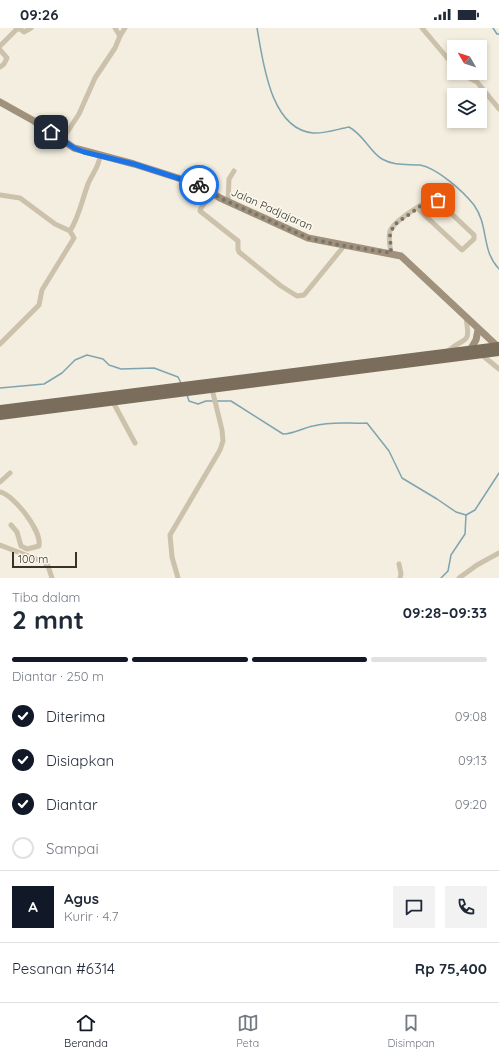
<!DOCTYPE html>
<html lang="id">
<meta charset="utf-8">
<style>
body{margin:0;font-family:Quicksand,sans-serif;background:#f2f2f3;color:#1f2937;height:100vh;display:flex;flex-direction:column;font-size:15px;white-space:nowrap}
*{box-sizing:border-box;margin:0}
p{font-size:13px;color:#747a83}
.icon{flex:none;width:22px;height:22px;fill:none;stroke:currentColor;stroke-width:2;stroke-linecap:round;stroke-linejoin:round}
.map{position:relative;height:550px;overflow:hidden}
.details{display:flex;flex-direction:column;background:#fff;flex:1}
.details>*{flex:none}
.needle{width:26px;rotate:309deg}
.buttons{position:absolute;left:447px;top:12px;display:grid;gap:8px}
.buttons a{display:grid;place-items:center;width:40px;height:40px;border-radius:0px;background:#fff;box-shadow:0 2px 6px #0003;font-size:20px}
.scale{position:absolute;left:12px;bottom:10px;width:65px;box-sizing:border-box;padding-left:4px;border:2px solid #3a322a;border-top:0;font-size:11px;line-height:14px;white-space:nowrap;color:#3a322a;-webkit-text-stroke:3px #faf7ec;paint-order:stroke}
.pin{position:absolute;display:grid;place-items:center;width:34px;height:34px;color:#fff;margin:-17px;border-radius:8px;box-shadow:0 2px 6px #0006}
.courier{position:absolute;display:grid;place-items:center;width:40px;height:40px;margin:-20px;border:3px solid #1a73e8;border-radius:50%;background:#fff;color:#222;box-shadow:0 1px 5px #0007}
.overview em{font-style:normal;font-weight:800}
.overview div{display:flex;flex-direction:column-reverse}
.overview{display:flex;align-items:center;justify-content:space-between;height:68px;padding:0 12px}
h1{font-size:26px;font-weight:800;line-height:30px}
.bar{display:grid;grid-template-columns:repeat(4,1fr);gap:6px 4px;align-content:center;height:48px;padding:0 12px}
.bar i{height:5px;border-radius:3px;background:#e0e1e3}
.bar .current{background:#111827}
.bar p{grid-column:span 4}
.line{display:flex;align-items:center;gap:10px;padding:0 12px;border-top:1px solid #e0e1e3}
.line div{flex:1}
.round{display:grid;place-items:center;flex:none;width:42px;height:42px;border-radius:0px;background:#f2f2f3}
ol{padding:0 12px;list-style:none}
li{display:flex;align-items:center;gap:12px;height:44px}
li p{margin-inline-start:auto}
li .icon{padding:4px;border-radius:50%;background:#111827;color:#fff;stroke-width:4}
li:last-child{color:#747a83}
li i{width:22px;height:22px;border:2px solid #e0e1e3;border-radius:50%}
.status{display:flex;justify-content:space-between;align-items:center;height:28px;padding:0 20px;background:#fff;direction:ltr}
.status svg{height:11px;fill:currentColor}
.tabs{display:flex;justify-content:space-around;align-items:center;height:56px;border-top:1px solid #e0e1e3;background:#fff;font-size:11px;color:#747a83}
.tabs a{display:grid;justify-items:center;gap:2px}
.tabs .current{color:#111827}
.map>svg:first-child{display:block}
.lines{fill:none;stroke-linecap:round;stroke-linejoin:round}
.stream{stroke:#7ea4b1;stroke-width:1.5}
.street{stroke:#ccc1ab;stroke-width:5}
.secondary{stroke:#a0917c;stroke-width:7}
.primary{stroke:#7b6d5b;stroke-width:8}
.done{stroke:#7b7469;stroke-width:4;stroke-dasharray:0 7.2}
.route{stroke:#1a73e8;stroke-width:5}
.labels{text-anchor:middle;stroke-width:3.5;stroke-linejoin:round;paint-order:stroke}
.street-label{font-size:11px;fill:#3a322a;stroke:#faf7ec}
</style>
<div class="status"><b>09:26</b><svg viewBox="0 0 49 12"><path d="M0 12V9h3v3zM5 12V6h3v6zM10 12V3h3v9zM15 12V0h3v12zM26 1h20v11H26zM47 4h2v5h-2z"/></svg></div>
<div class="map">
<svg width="499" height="550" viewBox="0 0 499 550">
<rect width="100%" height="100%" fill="#f3eedf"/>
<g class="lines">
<g class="stream">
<path d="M257,0c6,33 13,101 56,105 11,1 25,-4 36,-6 15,8 21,25 33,32 12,7 25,5 38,6 17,3 43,26 54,40 15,21 7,45 25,64"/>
<path d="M493,0l4,6h2"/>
<path d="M0,360l44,-4 18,-11 13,-13 12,-5 16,4 6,6 12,4 33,-1 24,9 3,6"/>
<path d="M187,367l2,6 9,3 8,-3h25l52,33c12,0 19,-6 30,-8 19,-5 36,-2 54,-3l22,28 13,27 35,21 19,13 10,3 9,-5 24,-37"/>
<path d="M441,550l7,-7 3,-16 14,-21 1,-19"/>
</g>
<g class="street">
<path d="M422,0l32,38"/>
<path d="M120,8l5,-8"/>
<path d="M0,18l17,-17h3l4,3 7,-4"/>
<path d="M0,22l7,8 -3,6 -4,3"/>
<path d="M460,45l17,9 22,27"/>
<path d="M62,112l17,-26 16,-36 20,-30 5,-12 -5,-8"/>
<path d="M212,165l-11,15 -1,3 38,30v8l1,3 42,34 16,10 7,-1 40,-49"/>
<path d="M0,167l20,3 35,26 15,7"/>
<path d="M228,174l1,-23 5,-8"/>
<path d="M391,225c-1,-7 -3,-15 -1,-22 4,-11 32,-26 42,-33l6,3 36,34v4l-12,11 -45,-42"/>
<path d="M0,316l39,-39 3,-15 32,-52 -4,-7c9,-14 12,-31 18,-47 4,-10 11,-17 12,-28"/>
<path d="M448,323c17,-15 23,-5 18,-33"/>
<path d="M482,327l17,14"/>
<path d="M113,374l22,41"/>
<path d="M0,454l10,-9"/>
<path d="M0,464c14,3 42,39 39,54l-12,3 -6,-3 -4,-14 -6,-7"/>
<path d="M0,517l44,17 4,4 4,12"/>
<path d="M399,536l2,10 -1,4"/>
<path d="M178,550l-6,-21 -2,-22 50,-85 3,-9 -1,-11 -10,-41"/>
<path d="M459,550l18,-13 22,-12"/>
</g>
<g class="secondary">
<path d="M0,74l34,19 40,27 60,16 66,21 20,13 88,40 93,18 96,90"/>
<path d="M470,322l6,-10 2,-10"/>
</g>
<g class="primary">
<path d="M0,381l499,-63"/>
<path d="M0,388l499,-64"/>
</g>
</g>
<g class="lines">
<path class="done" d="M199,157l21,13 88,40 31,7 52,8 -1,-18 4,-10 38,-27 6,2"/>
<path class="route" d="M51,104l23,16 10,4 50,12 65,21"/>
</g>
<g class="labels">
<g class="street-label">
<text transform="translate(272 181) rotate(24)" y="4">Jalan Padjajaran</text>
</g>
</g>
</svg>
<div class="buttons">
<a><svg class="needle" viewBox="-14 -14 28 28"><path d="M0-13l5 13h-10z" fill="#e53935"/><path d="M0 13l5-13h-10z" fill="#747a83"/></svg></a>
<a><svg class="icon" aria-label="layers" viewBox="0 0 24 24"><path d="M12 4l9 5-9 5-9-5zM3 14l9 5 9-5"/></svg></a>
</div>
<div class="scale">100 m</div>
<div class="pin" style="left:438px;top:172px;background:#ea580c"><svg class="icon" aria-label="bag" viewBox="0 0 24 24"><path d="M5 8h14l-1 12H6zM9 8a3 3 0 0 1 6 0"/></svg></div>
<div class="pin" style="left:51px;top:104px;background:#1f2937"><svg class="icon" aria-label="home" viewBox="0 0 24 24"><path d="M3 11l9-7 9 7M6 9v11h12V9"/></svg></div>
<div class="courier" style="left:199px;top:157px"><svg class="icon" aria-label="bike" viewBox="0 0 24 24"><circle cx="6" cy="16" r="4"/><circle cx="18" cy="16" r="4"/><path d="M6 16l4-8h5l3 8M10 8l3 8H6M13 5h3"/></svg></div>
</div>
<section class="details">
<div class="overview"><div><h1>2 mnt</h1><p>Tiba dalam</p></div><em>09:28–09:33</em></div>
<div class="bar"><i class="current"></i><i class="current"></i><i class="current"></i><i></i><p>Diantar · 250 m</p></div>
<ol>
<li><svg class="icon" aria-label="check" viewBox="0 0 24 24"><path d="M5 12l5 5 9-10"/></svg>Diterima<p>09:08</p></li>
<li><svg class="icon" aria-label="check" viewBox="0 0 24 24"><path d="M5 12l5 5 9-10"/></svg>Disiapkan<p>09:13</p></li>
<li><svg class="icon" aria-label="check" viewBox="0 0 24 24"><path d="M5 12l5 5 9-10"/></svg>Diantar<p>09:20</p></li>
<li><i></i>Sampai</li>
</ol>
<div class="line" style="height:72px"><b class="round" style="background:#111827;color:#fff">A</b><div><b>Agus</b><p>Kurir · 4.7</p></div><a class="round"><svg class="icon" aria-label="chat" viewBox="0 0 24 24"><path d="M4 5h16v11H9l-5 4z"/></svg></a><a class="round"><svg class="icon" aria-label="phone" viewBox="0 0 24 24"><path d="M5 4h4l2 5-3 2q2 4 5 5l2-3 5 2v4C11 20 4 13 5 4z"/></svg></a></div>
<div class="line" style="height:52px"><div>Pesanan #6314</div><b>Rp 75,400</b></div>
</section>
<nav class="tabs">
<a class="current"><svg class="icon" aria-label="home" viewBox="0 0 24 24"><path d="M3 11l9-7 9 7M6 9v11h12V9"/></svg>Beranda</a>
<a><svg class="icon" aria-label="map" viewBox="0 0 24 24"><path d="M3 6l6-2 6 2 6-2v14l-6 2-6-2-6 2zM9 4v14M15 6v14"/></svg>Peta</a>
<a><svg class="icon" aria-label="saved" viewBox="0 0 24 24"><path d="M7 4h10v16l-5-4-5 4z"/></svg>Disimpan</a>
</nav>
